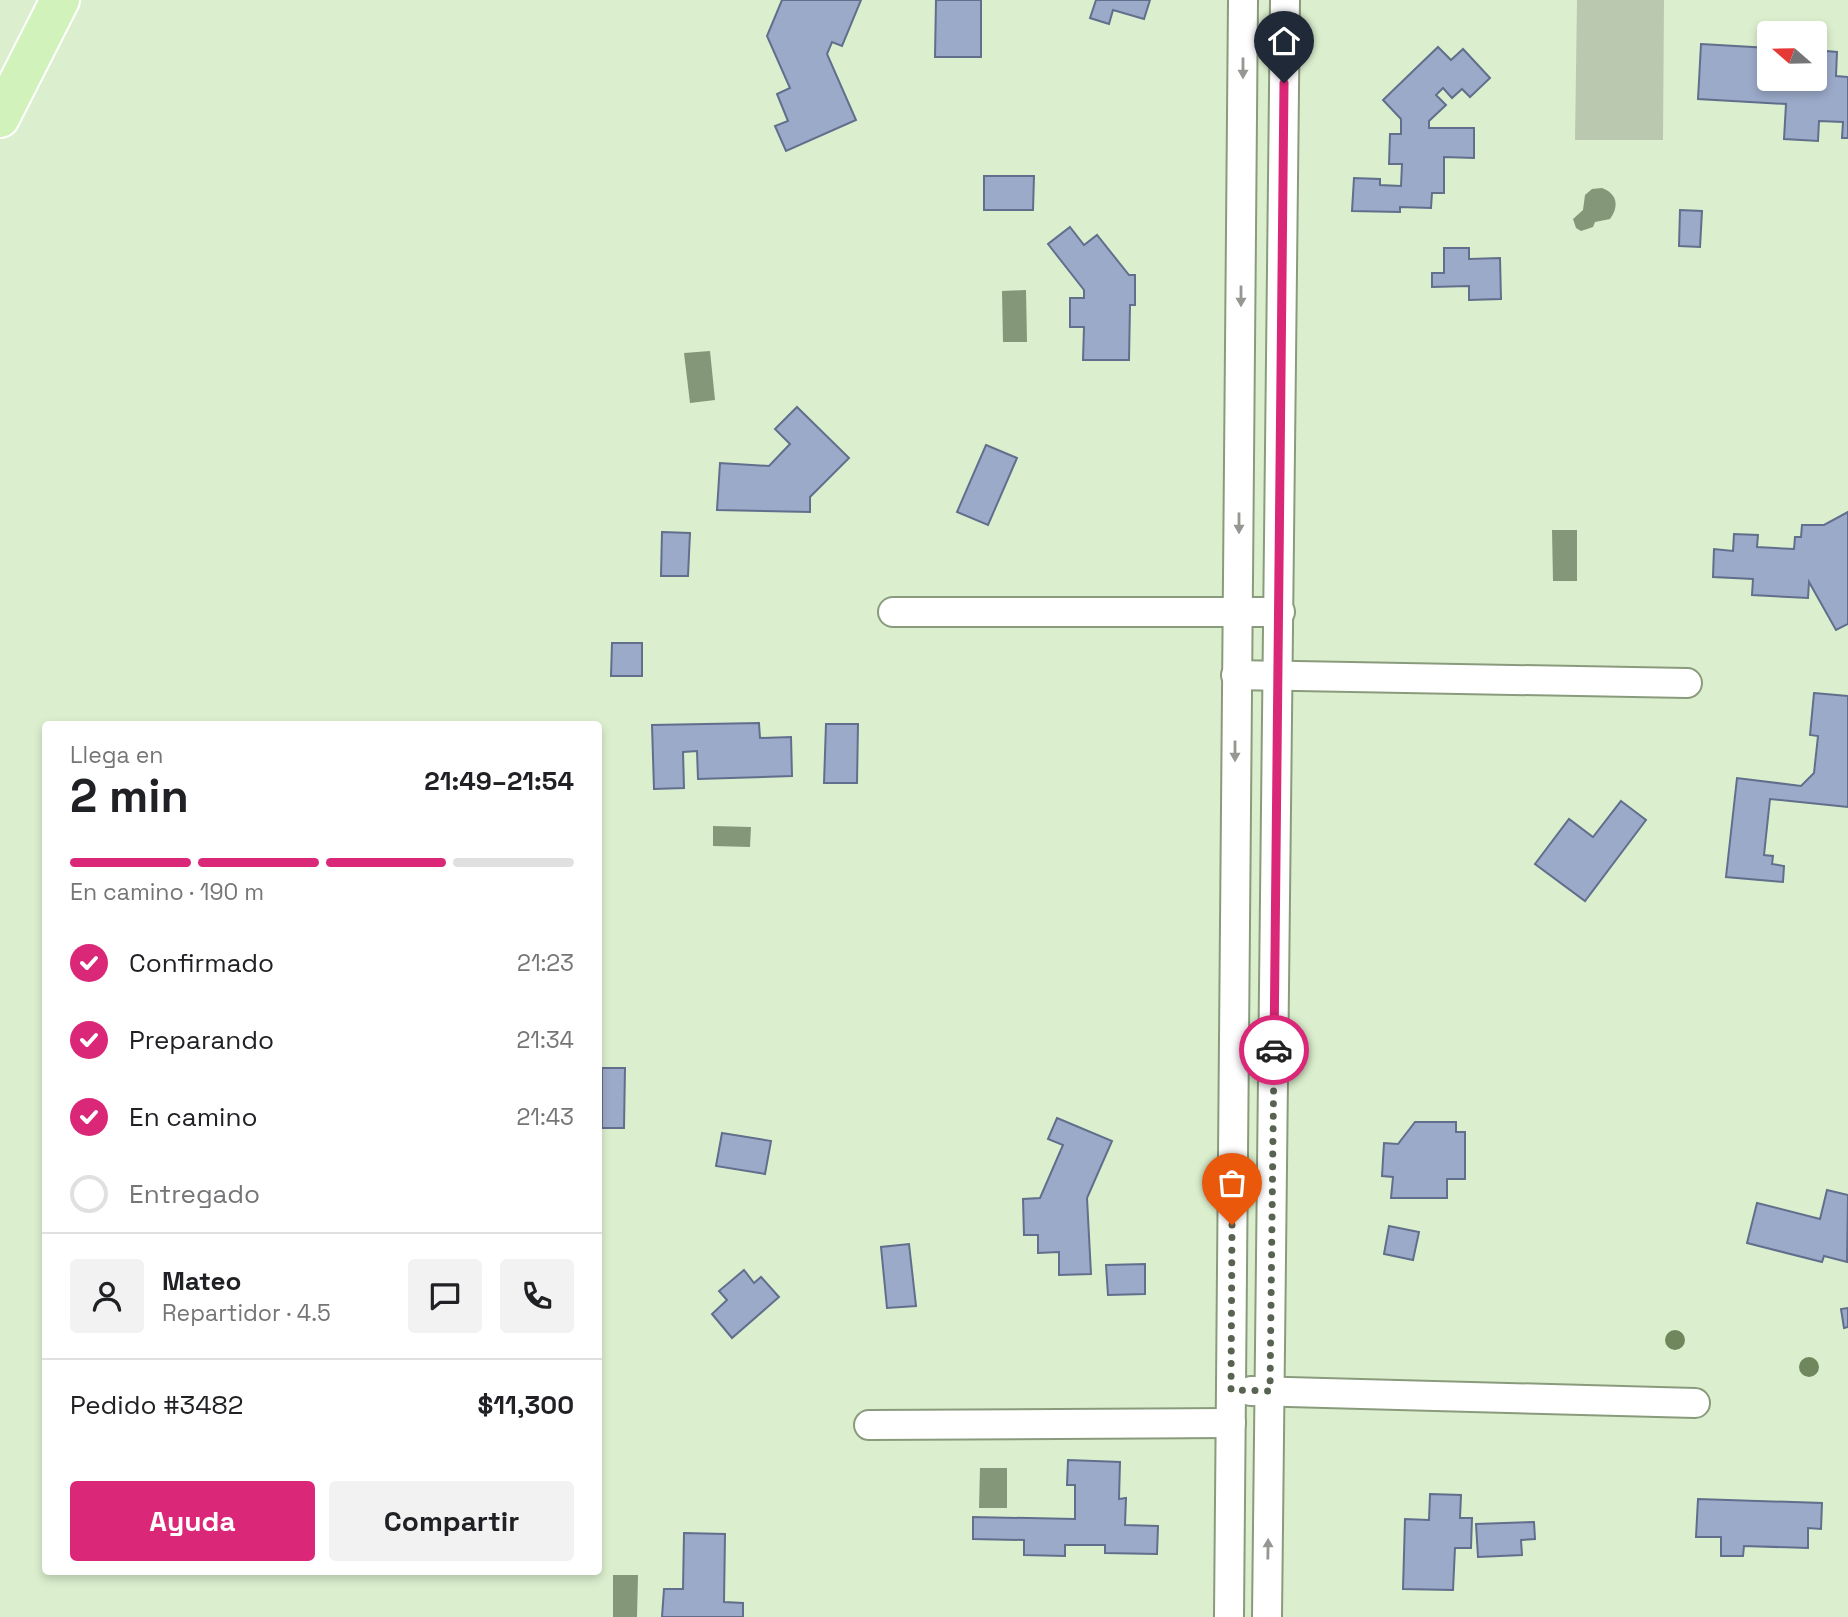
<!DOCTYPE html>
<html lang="es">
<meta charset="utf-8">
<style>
body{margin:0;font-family:"Space Grotesk",sans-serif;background:#f2f2f2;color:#202124;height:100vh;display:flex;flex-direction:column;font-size:26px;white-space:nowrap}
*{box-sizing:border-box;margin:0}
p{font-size:23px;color:#757577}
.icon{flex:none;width:38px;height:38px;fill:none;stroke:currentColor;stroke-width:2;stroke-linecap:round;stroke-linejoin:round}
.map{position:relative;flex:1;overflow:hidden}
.side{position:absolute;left:42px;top:721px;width:560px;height:854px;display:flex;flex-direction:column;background:#fff;border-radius:7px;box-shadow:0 4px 10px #0003}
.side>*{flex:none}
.needle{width:46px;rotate:290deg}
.fabs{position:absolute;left:1757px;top:21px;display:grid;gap:14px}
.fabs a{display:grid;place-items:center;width:70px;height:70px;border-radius:7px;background:#fff;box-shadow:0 4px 10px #0003;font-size:35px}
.pin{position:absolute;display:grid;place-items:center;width:60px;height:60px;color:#fff;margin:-72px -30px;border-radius:50% 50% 50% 0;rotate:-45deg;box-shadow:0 0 7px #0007}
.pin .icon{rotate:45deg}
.courier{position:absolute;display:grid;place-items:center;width:70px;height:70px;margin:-35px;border:5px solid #db2777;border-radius:50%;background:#fff;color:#222;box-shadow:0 2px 9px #0007}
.headline em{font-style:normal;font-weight:700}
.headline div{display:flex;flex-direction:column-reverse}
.headline{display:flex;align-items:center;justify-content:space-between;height:119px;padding:0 28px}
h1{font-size:46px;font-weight:700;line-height:52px}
.bar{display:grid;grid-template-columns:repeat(4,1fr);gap:10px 7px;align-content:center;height:84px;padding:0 28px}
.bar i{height:9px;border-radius:5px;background:#e0e0e0}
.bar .selected{background:#db2777}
.bar p{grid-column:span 4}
.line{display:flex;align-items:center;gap:18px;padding:0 28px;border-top:2px solid #e0e0e0}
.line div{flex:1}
.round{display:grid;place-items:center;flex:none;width:74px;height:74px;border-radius:7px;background:#f2f2f2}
ol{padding:0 28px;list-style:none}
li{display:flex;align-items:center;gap:21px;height:77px}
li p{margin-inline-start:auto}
li .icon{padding:7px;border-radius:50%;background:#db2777;color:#fff;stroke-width:4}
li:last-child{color:#757577}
li i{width:38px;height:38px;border:4px solid #e0e0e0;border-radius:50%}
.cta{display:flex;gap:14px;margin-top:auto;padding:14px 28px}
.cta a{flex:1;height:80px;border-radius:7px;background:#db2777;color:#fff;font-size:28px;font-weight:700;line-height:80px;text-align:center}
.cta a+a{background:#f2f2f2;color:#202124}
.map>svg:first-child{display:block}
.green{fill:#b9c8af}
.water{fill:#849778}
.building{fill:#9baac9;stroke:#616e8c;stroke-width:2}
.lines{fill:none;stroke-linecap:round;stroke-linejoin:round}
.minor-casing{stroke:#899b7c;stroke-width:32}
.primary-casing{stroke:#fff;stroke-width:42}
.minor{stroke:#fff;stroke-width:28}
.primary{stroke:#d2f2bb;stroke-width:38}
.tree{fill:#70875d}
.oneway{fill:#949792}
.done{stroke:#586351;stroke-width:7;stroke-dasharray:0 12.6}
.route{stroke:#db2777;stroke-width:9}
</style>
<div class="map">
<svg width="1848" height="1617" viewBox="0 0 1848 1617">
<rect width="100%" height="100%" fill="#dbefce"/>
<path class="green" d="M1577,0h87l-1,140h-88z"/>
<g class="water">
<path d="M1602,188c16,6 17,19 8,31l-15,3 -2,5 -12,4 -5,-3 -3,-9 10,-9 2,-15 7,-6z"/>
<path d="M1026,290l1,52h-24l-1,-51z"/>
<path d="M710,351l5,49 -25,3 -6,-50z"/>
<path d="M1552,530h25v51h-24z"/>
<path d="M713,826l38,1 -1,20 -37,-1z"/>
<path d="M980,1468h27v40h-28z"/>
<path d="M613,1575h25l-1,42h-24z"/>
</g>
<g class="building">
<path d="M782,0h79l-19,46 -10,-4 -5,12 29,66 -70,31 -11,-25 13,-5 -11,-27 13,-6 -23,-52z"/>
<path d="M936,0h45v57h-46z"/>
<path d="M1096,0h54l-6,19 -31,-9 -4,14 -19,-6z"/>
<path d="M1701,44l68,4v31h46v-29l22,2 -1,24 12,1v61h-6l1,-16 -24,-1 -1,20 -34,-2 2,-35 -88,-5z"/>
<path d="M1438,47l13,13 12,-11 27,29 -20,19 -8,-8 -10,9 -9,-10 -7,7 10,10 -17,16v7h45v30l-30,-1v36h-12l-1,15 -31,-1v5l-48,-1 2,-33 26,1v6l21,1 1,-22h-13l1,-30h11v-15l-18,-19z"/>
<path d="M984,176h50l-1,34h-49z"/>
<path d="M1680,210l22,1 -2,36 -21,-1z"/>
<path d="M1070,227l14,18 13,-10 32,40h6v30h-5l-1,55h-46l1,-33h-14v-29h14v-8l-36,-46z"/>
<path d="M1444,248h25v11l31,-1 1,41 -32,1v-14l-37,1v-14h12z"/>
<path d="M797,407l52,51 -39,39v15l-93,-2 3,-47 49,3 21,-22 -15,-15z"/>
<path d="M986,445l31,13 -29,67 -31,-13z"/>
<path d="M1848,512v112l-12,6 -27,-48 -1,16 -56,-3 1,-16 -40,-2 1,-28 19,2 1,-17 24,1 -1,12 37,2 1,-12h6l1,-12h22z"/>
<path d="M662,532l28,1 -2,43h-27z"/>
<path d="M612,643h30v33h-31z"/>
<path d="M1814,693l34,3v111l-78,-8 -6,56 9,1 -1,8 12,2 -1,16 -57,-5 11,-99 64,8 13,-13 4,-37 -8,-1z"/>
<path d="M759,723l1,15 31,-1 1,39 -94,3 -1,-28 -14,1 1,36 -30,1 -2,-64z"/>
<path d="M826,724h32l-1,59h-33z"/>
<path d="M1621,801l25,19 -61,81 -50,-37 34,-45 24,18z"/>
<path d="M602,1068h23l-1,60h-22z"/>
<path d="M1057,1118l55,23 -25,57 4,76 -32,1v-23l-21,1v-18h-14l-1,-36 17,-1 23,-53 -15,-6z"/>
<path d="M1415,1122h41v10h9v47h-18v19h-56l2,-21 -11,-1 2,-33 14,1z"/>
<path d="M722,1133l49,8 -6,33 -49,-8z"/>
<path d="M1827,1190l21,5 -1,67 -23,-6 -2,6 -75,-19 10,-40 63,16z"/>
<path d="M1389,1226l30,6 -6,28 -29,-6z"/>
<path d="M909,1244l7,62 -29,2 -6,-61z"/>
<path d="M1145,1264v30l-37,1 -2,-30z"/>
<path d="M744,1270l10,13 7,-6 18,20 -47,41 -20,-24 15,-14 -8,-9z"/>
<path d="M1848,1308v19l-4,1 -3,-19z"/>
<path d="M1068,1460l52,2 -1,37 7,-1 -1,27 33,1 -1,28 -52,-1v-8h-40v11l-41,-1v-15l-51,-1v-22l102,2v-34h-8z"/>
<path d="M1430,1494l31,1 -1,23h12l-1,30h-16l-2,42 -50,-1 2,-70 24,1z"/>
<path d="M1698,1499l124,4 -1,26 -13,-1v20l-64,-2 -1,10h-22v-19h-25z"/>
<path d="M1534,1522l1,17 -14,1 1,15 -44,2 -2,-33z"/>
<path d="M684,1533l41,1 -1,68 19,1v14h-81l2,-28h19z"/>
</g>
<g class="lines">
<defs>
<g id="minor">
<path d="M893,612h387"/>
<path d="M1236,675l451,8"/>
<path d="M1251,1391l444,12"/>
<path d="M869,1425l362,-2"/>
<path d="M1229,1617l14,-1617"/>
<path d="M1267,1617l18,-1617"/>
</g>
<path id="primary" d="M0,118l60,-118"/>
</defs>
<use href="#minor" class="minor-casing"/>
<use href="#primary" class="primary-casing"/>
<use href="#minor" class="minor"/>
<use href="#primary" class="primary"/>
</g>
<g class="tree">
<circle cx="1675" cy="1340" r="10"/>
<circle cx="1809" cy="1367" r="10"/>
</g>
<defs><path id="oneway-solid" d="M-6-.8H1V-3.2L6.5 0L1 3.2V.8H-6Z" transform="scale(1.75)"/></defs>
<g class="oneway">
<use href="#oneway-solid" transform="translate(1243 68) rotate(90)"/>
<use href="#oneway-solid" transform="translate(1241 296) rotate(90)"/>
<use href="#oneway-solid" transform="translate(1239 523) rotate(90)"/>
<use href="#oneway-solid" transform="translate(1235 751) rotate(90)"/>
<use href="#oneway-solid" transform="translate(1268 1549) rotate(-89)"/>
</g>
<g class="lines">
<path class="done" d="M1232,1225l-1,165 39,1 4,-341"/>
<path class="route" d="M1274,1050l10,-967"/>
</g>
</svg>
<div class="fabs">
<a><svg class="needle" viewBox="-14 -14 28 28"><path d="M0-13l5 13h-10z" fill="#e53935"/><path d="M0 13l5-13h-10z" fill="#757577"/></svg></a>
</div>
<div class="pin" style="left:1232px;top:1225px;background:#ea580c"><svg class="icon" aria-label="bag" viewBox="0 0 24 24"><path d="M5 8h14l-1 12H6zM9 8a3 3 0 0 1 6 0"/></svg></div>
<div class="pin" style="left:1284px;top:83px;background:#1f2937"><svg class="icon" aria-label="home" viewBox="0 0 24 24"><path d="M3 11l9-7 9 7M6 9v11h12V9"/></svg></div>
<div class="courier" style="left:1274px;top:1050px"><svg class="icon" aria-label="car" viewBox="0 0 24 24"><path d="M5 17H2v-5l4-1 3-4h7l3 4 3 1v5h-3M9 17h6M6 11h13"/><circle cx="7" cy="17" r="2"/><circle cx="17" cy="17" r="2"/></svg></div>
<section class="side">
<div class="headline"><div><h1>2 min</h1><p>Llega en</p></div><em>21:49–21:54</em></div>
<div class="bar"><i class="selected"></i><i class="selected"></i><i class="selected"></i><i></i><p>En camino · 190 m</p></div>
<ol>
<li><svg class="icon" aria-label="check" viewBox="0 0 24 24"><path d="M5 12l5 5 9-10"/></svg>Confirmado<p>21:23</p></li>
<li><svg class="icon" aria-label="check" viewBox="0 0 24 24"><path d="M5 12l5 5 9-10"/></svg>Preparando<p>21:34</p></li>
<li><svg class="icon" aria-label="check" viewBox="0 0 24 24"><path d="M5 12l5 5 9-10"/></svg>En camino<p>21:43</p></li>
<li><i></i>Entregado</li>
</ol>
<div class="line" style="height:126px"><a class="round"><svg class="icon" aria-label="person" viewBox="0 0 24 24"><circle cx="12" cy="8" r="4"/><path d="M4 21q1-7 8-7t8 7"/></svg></a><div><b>Mateo</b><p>Repartidor · 4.5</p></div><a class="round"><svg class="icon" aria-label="chat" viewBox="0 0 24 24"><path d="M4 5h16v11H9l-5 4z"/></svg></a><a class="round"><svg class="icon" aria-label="phone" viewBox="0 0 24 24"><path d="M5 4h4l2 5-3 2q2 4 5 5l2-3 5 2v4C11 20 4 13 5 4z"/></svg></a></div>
<div class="line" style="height:91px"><div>Pedido #3482</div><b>$11,300</b></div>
<div class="cta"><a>Ayuda</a><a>Compartir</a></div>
</section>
</div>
